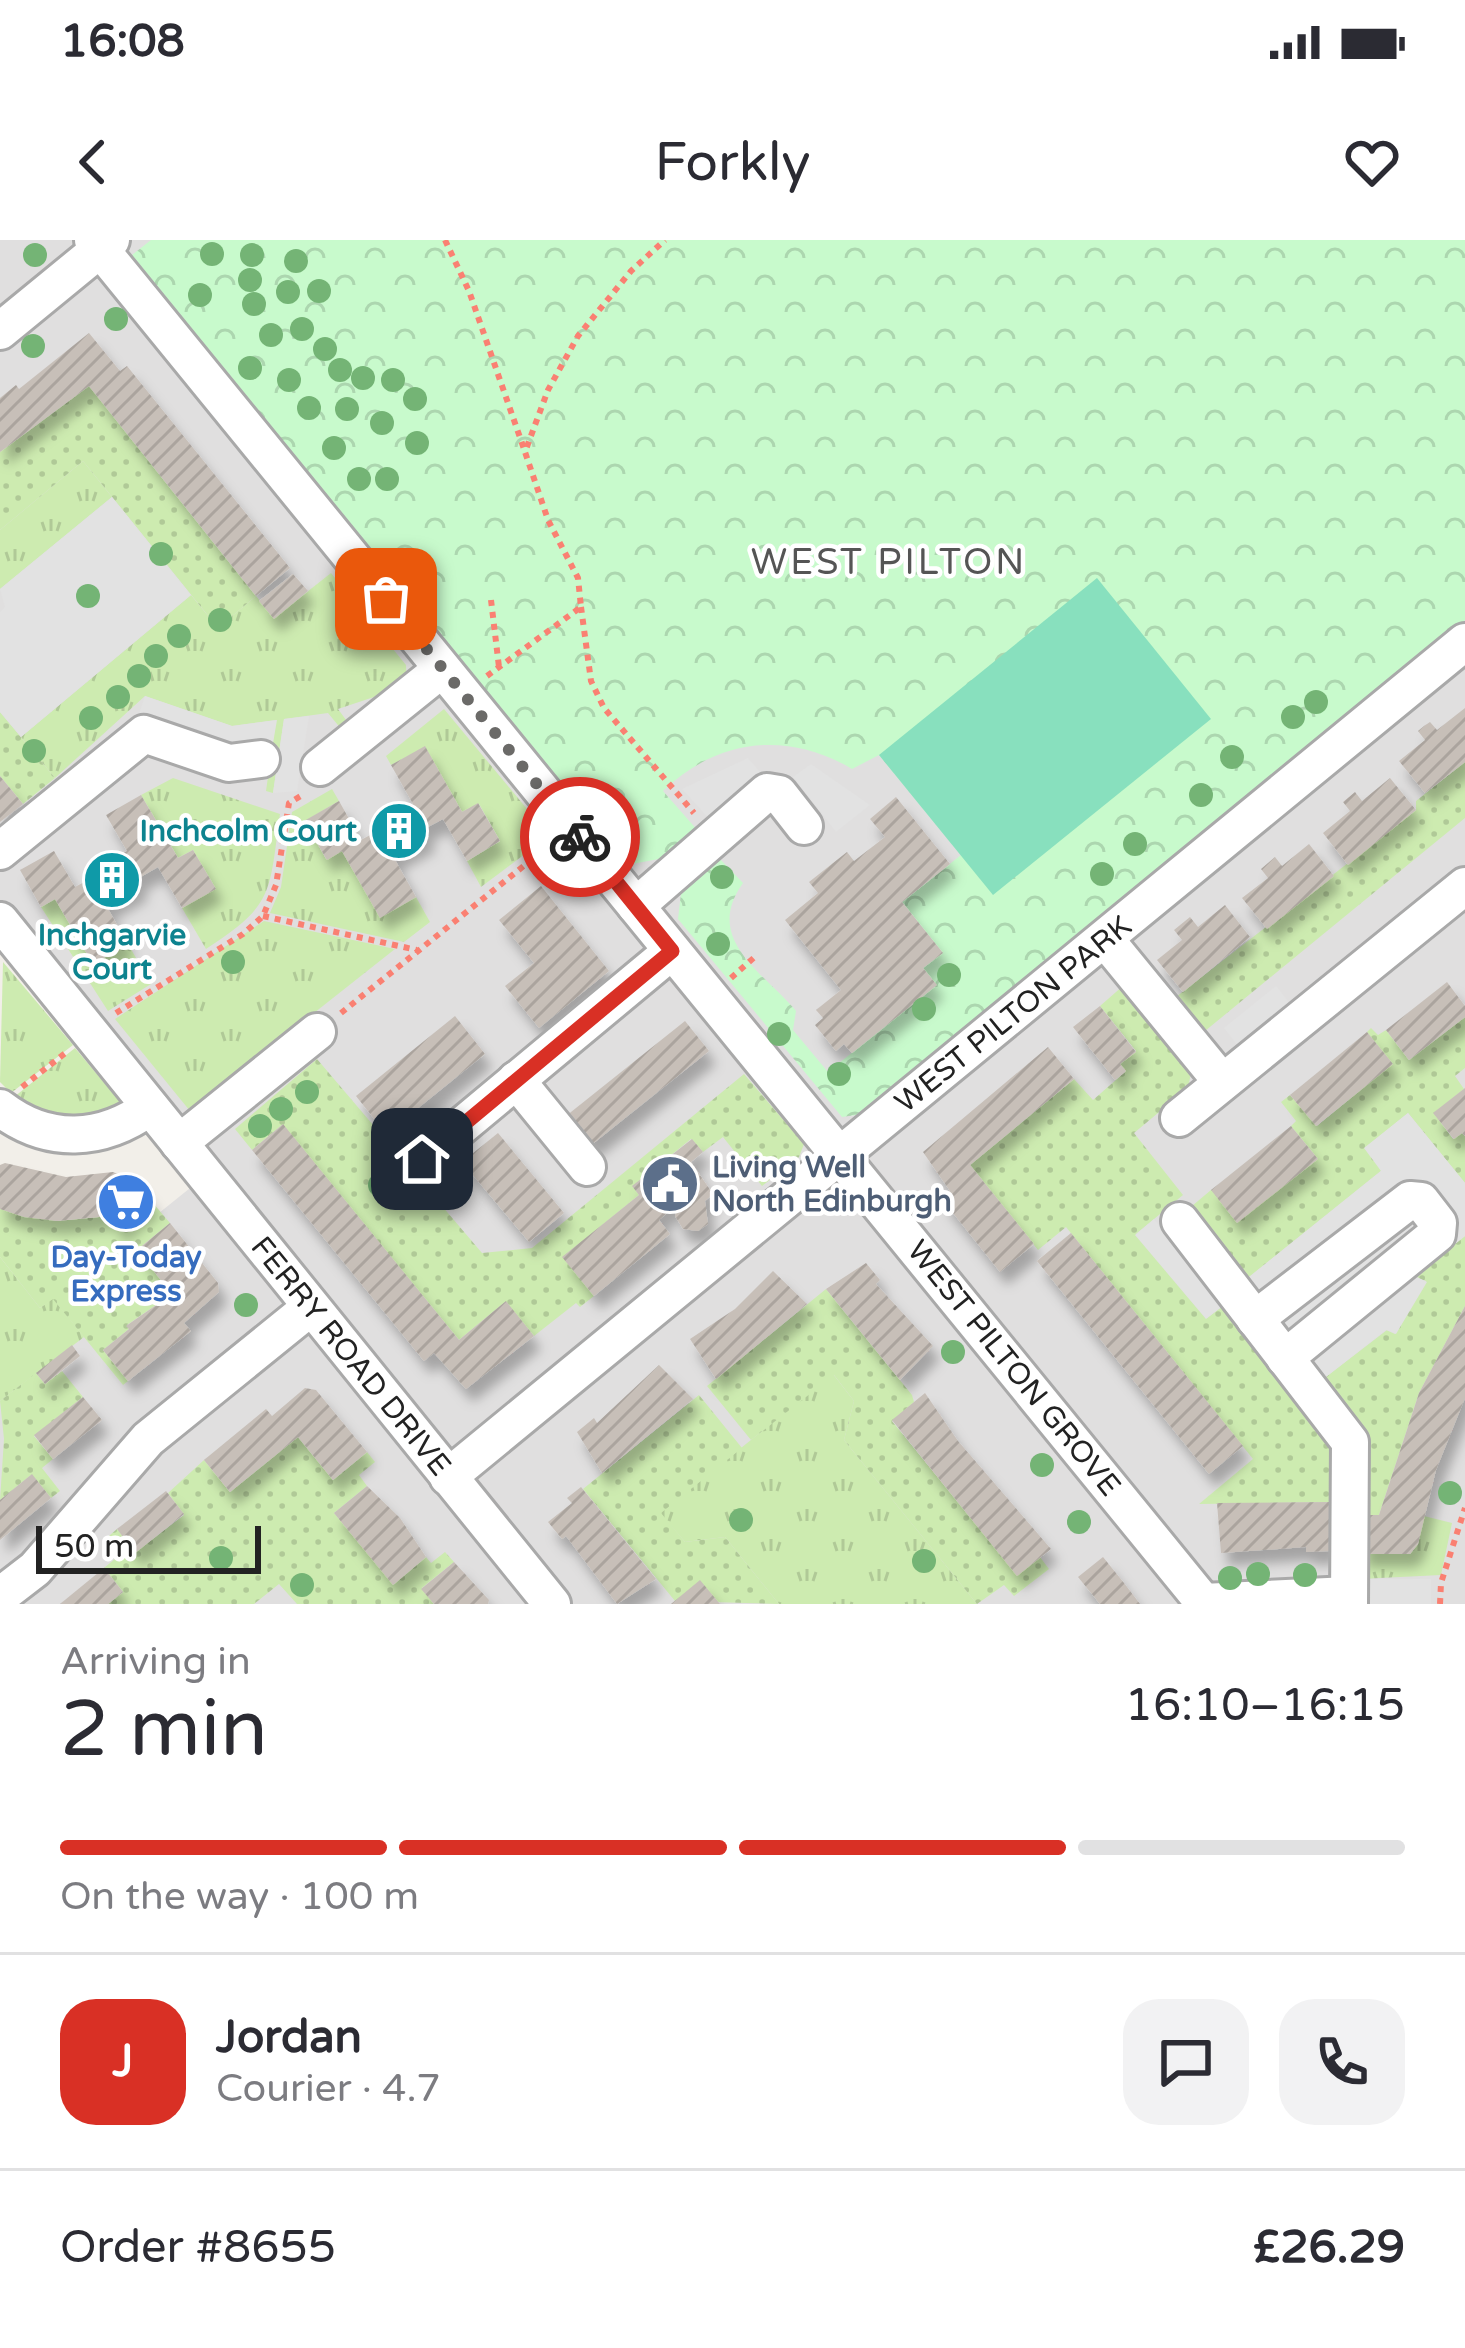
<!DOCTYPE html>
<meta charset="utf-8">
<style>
body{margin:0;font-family:"Varela Round",sans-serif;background:#f2f2f3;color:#2b2b33;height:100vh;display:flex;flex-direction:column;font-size:45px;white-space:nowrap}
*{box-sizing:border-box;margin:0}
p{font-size:39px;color:#7c7c81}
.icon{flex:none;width:66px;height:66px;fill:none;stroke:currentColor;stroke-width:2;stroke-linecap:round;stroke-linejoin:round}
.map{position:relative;height:1364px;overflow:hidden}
.panel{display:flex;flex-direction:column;background:#fff;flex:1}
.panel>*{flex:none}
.scale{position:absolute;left:36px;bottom:30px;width:225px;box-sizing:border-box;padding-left:12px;border:6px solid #222;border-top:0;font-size:33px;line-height:42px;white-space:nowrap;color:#222;-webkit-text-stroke:9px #fff;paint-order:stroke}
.pin{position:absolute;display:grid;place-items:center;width:102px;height:102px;color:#fff;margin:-51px;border-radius:24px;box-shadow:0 6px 18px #0006}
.courier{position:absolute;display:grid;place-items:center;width:120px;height:120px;margin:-60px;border:9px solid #d93025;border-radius:50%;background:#fff;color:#222;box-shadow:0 3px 15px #0007}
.headline em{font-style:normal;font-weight:600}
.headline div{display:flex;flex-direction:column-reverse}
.headline{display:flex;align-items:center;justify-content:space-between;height:204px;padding:0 60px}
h1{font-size:78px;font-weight:600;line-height:90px}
.bar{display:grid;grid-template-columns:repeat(4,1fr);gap:18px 12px;align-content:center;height:144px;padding:0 60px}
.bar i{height:15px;border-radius:9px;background:#e1e1e2}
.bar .active{background:#d93025}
.bar p{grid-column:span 4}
.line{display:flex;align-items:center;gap:30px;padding:0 60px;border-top:3px solid #e1e1e2}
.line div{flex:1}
.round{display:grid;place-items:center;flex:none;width:126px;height:126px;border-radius:36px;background:#f2f2f3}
.status{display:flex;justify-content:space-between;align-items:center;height:84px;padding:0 60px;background:#fff;direction:ltr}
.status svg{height:33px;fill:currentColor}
header{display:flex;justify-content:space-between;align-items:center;height:156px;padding:0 60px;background:#fff;font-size:54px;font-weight:600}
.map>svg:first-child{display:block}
.residential{fill:#e0dfdf}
.grass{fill:url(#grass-tufts)}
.park{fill:url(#park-crowns)}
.garden{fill:url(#garden-dots)}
.pitch{fill:#88e0be}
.parking{fill:#e2e2e2}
.building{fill:url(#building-hatch);filter:url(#shadow)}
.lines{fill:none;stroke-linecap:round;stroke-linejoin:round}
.minor-casing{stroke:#a9a9a9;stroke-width:42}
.path{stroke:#fa8072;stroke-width:6;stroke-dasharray:6 6;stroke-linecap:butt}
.minor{stroke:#fff;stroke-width:36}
.tree{fill:#74b475}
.done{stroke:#6b6a68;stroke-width:12;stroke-dasharray:0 21.6}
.route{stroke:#d93025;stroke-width:15}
.labels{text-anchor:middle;stroke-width:9;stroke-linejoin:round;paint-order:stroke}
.culture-label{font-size:30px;font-weight:bold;fill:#0d838f;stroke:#fff;text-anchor:end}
.street-label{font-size:30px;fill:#222;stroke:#fff}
.service-label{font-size:30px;font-weight:bold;fill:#4e5e75;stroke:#fff;text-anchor:start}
.shop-label{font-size:30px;font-weight:bold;fill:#366cbe;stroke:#fff}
.quarter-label{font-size:36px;letter-spacing:3px;fill:#555;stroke:#fff}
</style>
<div class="status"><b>16:08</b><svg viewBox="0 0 49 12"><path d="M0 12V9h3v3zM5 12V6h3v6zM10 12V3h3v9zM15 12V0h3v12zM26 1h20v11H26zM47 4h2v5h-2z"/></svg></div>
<header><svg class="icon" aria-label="back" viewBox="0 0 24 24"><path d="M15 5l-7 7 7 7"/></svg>Forkly<svg class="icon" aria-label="heart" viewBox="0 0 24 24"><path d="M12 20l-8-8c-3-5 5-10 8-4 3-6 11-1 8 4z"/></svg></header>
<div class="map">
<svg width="1465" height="1364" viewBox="0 0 1465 1364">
<defs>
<pattern id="grass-tufts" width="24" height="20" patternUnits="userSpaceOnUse" patternTransform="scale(3)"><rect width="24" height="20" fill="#cdebb0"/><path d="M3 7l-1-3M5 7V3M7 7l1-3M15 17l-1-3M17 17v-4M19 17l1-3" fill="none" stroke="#b0c997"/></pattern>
<pattern id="park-crowns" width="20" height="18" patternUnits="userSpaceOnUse" patternTransform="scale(3)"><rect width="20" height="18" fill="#c8facc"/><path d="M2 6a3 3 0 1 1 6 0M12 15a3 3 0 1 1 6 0" fill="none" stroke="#acd6af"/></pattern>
<pattern id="garden-dots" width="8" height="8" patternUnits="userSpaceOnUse" patternTransform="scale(3)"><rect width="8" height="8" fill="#cdebb0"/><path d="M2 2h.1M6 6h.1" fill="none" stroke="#b0c997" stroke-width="1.8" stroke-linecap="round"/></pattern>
<pattern id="building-hatch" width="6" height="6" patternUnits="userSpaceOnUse" patternTransform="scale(3)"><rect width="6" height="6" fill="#c7bfb8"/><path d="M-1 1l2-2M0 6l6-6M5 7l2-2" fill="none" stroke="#aba49e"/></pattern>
<filter id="shadow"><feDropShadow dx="7" dy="13" stdDeviation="6" flood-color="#0004"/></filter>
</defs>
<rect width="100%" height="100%" fill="#f2efe9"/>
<path class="residential" d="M0,0h1465v1364h-1465v-347l41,51 164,-132 -205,-255z"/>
<g class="grass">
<path d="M83,221l29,36 -112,92v-59z"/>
<path d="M331,333l75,92 1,21 -69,23 11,15 -7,6 -14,-17 -44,6 -11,74 -7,-2 10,-71 -44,6 -87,-30 -90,82 -34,-41 170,-142 27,33 38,-32 18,22z"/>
<path d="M444,469l98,118 -5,18 -56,42 -14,-26 33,-20 -21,-37 -17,8 -37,-65 -34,18 -5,-9z"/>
<path d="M173,538l107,36c-11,78 -5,91 -74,135l-24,-41 33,-20 -22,-38 -15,8 -37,-63z"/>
<path d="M332,549l7,12 -34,20 21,38 16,-8 38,66 36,-20 14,25 -26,20 -134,-29 11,-26 11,-75z"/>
<path d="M55,659l38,65 35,-20 23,40 -43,27 -67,-104z"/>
<path d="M264,681l131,28 -205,162 -75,-92z"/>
<path d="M3,722l70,83 -62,48 -11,-11z"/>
<path d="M75,808l48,57c-38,18 -74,14 -109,-8z"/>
<path d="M0,1017l40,51 13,-10 31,39 -84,64z"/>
<path d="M833,1134l21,27 -10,39 133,164h-198l-54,-67 -40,5 -25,-29z"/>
<path d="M1424,1276l28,7 -11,52 -81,4v-25h50l8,-10z"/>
</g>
<path class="park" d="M151,0h1314v380l-609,495 -14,2 -164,-198 3,-26 38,-35 24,25c-41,57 22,90 53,128l-3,19 35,42 108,-87 -13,-17 19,-16 -40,-50 59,-47 -82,-100 -27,14c-65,-39 -135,-30 -189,22l36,41 -35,26 -32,6 -156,-180 -344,-429z"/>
<g class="garden">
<path d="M89,146l167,210 -38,32 -135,-167 -83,69v-78z"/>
<path d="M0,472l55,66 -32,26 -23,-28z"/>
<path d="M1465,522v56l-260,213 -29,-34 240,-187v-9z"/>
<path d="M1124,745l67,88 -3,15 -54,45 49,62 -47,39 71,84 17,-13 116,143v54l-141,2 54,-45 -187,-232 -28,23 -68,-85 104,-86 19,21 32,-28 -5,-8 16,-13 -36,-45z"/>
<path d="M1465,777v51l-10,8 9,13 -30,24 19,26 9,-6 3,3v47l-57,-70 -43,35 17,22 -133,107 -57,-71 19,-16 106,-32 -26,-32 5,-5 -15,-19 9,-7 27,31 75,-62 -25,-32 4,-4 7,7 8,-5 23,30z"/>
<path d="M317,819l165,194 50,-5 212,-174 60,70 -5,13 -37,29 -39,-49 -20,15 -12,-13 -58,47 6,9 -76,62 31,39 -14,11 -4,-4 -42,33 -29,-34 -46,38 -177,-215 -30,25 -17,-21z"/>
<path d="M153,963l17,20 -33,27 35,44 -45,31 2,4 -26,21 25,31 -5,4 -70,-86 -13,9 -40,-51v-48l57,12 52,-5 11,12z"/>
<path d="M1465,996v70l-46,87 -40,122h-19l-38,-135 65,-50 8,4 31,-53 -12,-4z"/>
<path d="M826,1049l86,106 2,7 -22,19 125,154 23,-18 9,12 -35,27 -10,-11 -27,19 -133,-164 10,-39 -20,-26 -83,65 -44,-54z"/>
<path d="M62,1131l21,26 -49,39 19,23 -11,9 18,23 -9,7 -20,-23 -31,25 4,-61 -4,-38 36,-28 9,11z"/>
<path d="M699,1155l43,53 -81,65 24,29 40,-5 54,67 -104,-3 -92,-112z"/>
<path d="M298,1197l35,43 34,-28 8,10 -16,13 8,11 -33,27 60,71 32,-27 5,6 14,-11 9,10 -32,26 12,16h-137l-18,-20 -25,20h-146l15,-12 -19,-24 12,-10 -13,-17 14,-12 19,23 48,-37 -16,-22 36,-33 26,32z"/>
</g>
<path class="pitch" d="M1097,338l114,141 -218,176 -114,-140z"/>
<g class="parking">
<path d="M112,257l79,98 -170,142 -21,-25v-100l5,-5 -5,-18z"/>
<path d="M145,456l87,30 45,-6 -4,23 -48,7 -88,-30z"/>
<path d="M309,476l-12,75 -24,2 11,-74z"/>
<path d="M748,518l15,17 -52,46 -29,-32z"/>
<path d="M811,524l59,41 -34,27 -43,-55z"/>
<path d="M1276,746l15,19 -52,42 -15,-19z"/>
<path d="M1408,873l57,70v53l-50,40 12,6 -31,52 -10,-4 -64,50 -73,-103 132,-106 -17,-23z"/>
<path d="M1154,979l70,86 -18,14 -71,-84z"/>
<rect x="1366" y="1339" width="65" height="25"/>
</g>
<g class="building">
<path d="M89,93l31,38 7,-5 163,202 -34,28 -167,-210 -89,66v-54l16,-13 3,4z"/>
<path d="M293,334l15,17 -34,28 -15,-18z"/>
<path d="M1465,468v54l-40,31 -26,-32 26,-21 -7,-9 6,-5 6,-4 7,8z"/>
<path d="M425,506l37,66 16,-9 22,38 -33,20 -24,-42 -19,10 5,9 -35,20 22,39 -36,21 -38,-67 -15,9 -23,-39 35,-20 22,39 13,-7 -3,-5 42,-24 -22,-39z"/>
<path d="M0,536l23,28 -23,18z"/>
<path d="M1390,538l26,32 -68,55 -25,-32 27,-22 -7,-9 12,-10 7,9z"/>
<path d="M141,555l37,63 15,-8 23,39 -34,19 -24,-41 -21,12 4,8 -34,20 21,37 -35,20 -38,-65 -14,8 -21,-37 34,-19 21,36 13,-7 -3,-5 42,-24 -21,-36z"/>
<path d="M896,557l54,67 -48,38 41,51 -20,15 14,17 -85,68 -8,-9 -8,7 -21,-26 8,-7 -7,-8 25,-20 -56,-70 33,-27 -9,-11 38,-30 7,9 31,-24 -15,-18z"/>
<path d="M1309,604l25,32 -67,53 -25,-31 26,-20 -7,-9 14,-12 7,9z"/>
<path d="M541,646l68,85 -70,57 -34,-42 29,-23 -35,-43z"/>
<path d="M1225,665l25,32 -67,55 -26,-32 25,-20 -8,-10 16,-13 8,10z"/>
<path d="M1447,742l18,24v11l-56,43 -23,-30z"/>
<path d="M1100,766l36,46 -16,12 6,7 -11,9 -42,-53z"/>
<path d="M455,776l30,38 -99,80 -30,-38z"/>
<path d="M685,781l24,30 -119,95 -24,-30z"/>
<path d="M1367,792l26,32 -77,62 -26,-31z"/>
<path d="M1048,807l26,32 -104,86 64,79 -34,28 -59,-74 9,-7 -27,-39z"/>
<path d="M1465,848v48l-3,-3 -8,6 -21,-26z"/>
<path d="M283,884l176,216 47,-39 28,35 -68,53 -32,-36 -10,8 -172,-211z"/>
<path d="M1291,886l27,33 -81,64 -26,-33z"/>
<path d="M498,893l66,80 -35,29 -67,-80z"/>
<path d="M692,899l11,13 -12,10 22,32 -8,7 3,23 -10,7 -15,-2 -8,-13 4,-14 -20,18 11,14 -76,62 -32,-39 77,-62 -7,-9z"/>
<path d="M5,923l61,14 47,-5 23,9 17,22 -33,26 -11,-13 -52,5 -33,-4 -24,-8v-44z"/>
<path d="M170,983l48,60 1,9 -35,31 7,8 -63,50 -25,-31 26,-21 -3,-3 46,-32 -35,-44z"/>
<path d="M1071,993l172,213 -34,28 -172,-213z"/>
<path d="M866,1023l14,17 -4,4 57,62 -33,34 -74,-91z"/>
<path d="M773,1031l34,33 -91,75 -26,-40 45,-30z"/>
<path d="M1465,1066v92l-29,72 -18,74 -8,10h-50v-39h19l40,-122z"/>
<path d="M72,1105l8,11 -35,28 -9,-11z"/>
<path d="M659,1125l34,34 -91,74 -25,-41 17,-14 3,5z"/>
<path d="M305,1148l11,2 51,62 -34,28 -35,-43 -68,55 -26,-32 62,-51 6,7z"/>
<path d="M925,1153l33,48 93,108 -34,27 -125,-156z"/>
<path d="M83,1157l19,23 -49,39 -19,-24z"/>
<path d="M32,1234l19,24 -51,42v-40z"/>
<path d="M367,1246l33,32 26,39 -33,28 -59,-72z"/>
<path d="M581,1247l75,92 -39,25 -51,-68 -4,3 -14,-17 24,-19 -5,-5z"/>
<path d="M166,1251l18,23 -49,39 -18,-24z"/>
<path d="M1333,1262l-3,49 -24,1v-5l-85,6 -4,-50z"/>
<path d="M1103,1317l21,26 16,21h-40l-22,-27z"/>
<path d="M454,1322l35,38 -1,4h-54l-13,-15z"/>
<path d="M104,1328l19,24 -15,12h-48z"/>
<path d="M700,1340l20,24h-49z"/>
</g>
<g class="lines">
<defs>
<g id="minor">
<path d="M93,0l1112,1364"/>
<path d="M0,91l111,-91"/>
<path d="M320,527l122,-98"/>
<path d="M0,611l144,-117 85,29 32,-4"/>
<path d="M636,666l131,-114 12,2 25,32"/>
<path d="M0,681l552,683"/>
<path d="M1105,699l117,143"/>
<path d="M516,840l71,87"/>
<path d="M0,868c48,37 102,34 150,-1"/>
<path d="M1179,878l286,-232"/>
<path d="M179,903l138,-111"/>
<path d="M422,919l250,-208"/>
<path d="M1180,981l170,221 -1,162"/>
<path d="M1255,1079l155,-119 11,1 17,22 -1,11 -152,124"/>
<path d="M448,1237l1017,-835"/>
<path d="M0,1356l35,-27 113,-130 163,-132"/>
<path d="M1203,1362l146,-7"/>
</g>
</defs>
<use href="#minor" class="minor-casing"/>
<g class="path">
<path d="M445,0l24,51 55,158"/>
<path d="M491,360l8,67"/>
<path d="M581,367l10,74 13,27 90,105"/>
<path d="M487,436l94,-69 -3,-29 -30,-58 -23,-68 23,-62 30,-54 53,-65 34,-31"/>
<path d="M263,676l154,34"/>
<path d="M731,738l26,-23"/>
<path d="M116,773l127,-79 20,-18 13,-31 13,-82 15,-9"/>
<path d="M341,773l205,-165"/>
<path d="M22,847l46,-36"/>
<path d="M1440,1364l1,-21 24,-75"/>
</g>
<use href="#minor" class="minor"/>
</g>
<g class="tree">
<circle cx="212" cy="14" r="12"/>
<circle cx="35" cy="15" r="12"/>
<circle cx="252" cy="15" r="12"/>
<circle cx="296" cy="21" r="12"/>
<circle cx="250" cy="40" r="12"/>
<circle cx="319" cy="51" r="12"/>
<circle cx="288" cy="52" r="12"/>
<circle cx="200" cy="55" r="12"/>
<circle cx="254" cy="64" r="12"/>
<circle cx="116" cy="79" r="12"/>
<circle cx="302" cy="89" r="12"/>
<circle cx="271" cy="95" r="12"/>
<circle cx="33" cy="106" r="12"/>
<circle cx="325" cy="109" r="12"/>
<circle cx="250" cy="128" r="12"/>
<circle cx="340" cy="130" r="12"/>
<circle cx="363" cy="138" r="12"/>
<circle cx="289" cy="140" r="12"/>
<circle cx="393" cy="140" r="12"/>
<circle cx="415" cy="159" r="12"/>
<circle cx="309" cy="168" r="12"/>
<circle cx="347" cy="169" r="12"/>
<circle cx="382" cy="183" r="12"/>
<circle cx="417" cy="203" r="12"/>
<circle cx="334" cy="208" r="12"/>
<circle cx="359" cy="239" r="12"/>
<circle cx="387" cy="239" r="12"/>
<circle cx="161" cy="314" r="12"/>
<circle cx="88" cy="356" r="12"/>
<circle cx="220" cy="380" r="12"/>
<circle cx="179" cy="396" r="12"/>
<circle cx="156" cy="416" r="12"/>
<circle cx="139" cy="436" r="12"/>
<circle cx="118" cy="457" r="12"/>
<circle cx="1316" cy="462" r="12"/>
<circle cx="1293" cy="477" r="12"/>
<circle cx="91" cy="478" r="12"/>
<circle cx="34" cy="511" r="12"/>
<circle cx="1232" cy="517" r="12"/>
<circle cx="1201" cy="555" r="12"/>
<circle cx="1135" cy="604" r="12"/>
<circle cx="1102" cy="634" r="12"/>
<circle cx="722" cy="637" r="12"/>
<circle cx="718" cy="704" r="12"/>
<circle cx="233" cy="722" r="12"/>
<circle cx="949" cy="735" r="12"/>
<circle cx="924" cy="769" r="12"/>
<circle cx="779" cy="794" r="12"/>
<circle cx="839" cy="834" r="12"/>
<circle cx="307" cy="852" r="12"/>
<circle cx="281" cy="869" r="12"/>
<circle cx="260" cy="886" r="12"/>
<circle cx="380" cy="945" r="12"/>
<circle cx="410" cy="957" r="12"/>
<circle cx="246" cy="1065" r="12"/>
<circle cx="953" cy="1112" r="12"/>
<circle cx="1042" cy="1225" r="12"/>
<circle cx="1450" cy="1253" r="12"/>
<circle cx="741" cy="1280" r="12"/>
<circle cx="1079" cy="1282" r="12"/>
<circle cx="221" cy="1318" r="12"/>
<circle cx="924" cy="1321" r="12"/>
<circle cx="1258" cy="1334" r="12"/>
<circle cx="1305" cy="1335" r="12"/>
<circle cx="1230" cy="1338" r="12"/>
<circle cx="302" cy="1345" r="12"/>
</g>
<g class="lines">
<path class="done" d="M386,359l194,238"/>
<path class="route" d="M422,919l250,-208 -92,-114"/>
</g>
<defs>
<symbol id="building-disc" viewBox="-11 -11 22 22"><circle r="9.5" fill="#0f9aa8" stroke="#fff"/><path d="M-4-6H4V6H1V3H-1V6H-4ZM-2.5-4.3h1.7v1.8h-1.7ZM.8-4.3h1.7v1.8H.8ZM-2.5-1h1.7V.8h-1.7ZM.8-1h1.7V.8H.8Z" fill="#fff"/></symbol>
<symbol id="civic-disc" viewBox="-11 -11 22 22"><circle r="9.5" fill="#5c6f8a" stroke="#fff"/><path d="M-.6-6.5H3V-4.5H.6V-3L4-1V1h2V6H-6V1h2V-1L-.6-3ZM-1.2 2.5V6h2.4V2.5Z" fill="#fff"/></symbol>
<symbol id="supermarket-disc" viewBox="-11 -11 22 22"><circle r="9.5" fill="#3f7fe0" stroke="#fff"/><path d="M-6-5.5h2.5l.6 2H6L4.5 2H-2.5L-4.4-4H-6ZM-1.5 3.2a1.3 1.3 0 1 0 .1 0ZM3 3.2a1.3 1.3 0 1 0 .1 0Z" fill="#fff"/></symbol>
</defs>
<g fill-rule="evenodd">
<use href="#building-disc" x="366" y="558" width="66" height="66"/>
<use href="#building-disc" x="79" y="607" width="66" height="66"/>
<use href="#civic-disc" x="637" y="911" width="66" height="66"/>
<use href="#supermarket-disc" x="93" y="929" width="66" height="66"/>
</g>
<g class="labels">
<g class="culture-label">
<text x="357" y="601">Inchcolm Court</text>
<text x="112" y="705" text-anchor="middle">Inchgarvie<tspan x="112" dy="34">Court</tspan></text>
</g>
<g class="street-label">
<text transform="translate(1013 774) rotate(-39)" y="10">WEST PILTON PARK</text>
<text transform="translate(351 1116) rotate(51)" y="10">FERRY ROAD DRIVE</text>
<text transform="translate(1014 1128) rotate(51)" y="10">WEST PILTON GROVE</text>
</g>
<g class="service-label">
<text x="712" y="937">Living Well<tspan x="712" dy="34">North Edinburgh</tspan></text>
</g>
<g class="shop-label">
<text x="126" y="1027">Day-Today<tspan x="126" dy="34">Express</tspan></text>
</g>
<g class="quarter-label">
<text x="889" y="334">WEST PILTON</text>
</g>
</g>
</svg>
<div class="scale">50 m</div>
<div class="pin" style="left:386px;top:359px;background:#ea580c"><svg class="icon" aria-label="bag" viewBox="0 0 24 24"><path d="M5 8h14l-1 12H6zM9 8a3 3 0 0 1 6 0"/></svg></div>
<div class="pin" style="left:422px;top:919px;background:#1f2937"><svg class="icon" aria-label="home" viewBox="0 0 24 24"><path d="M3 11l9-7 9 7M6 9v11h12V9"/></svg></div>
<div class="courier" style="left:580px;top:597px"><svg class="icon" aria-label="bike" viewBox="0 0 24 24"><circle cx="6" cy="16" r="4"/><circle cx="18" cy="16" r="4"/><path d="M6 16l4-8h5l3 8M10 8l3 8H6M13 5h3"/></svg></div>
</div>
<section class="panel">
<div class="headline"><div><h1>2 min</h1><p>Arriving in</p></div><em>16:10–16:15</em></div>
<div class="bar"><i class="active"></i><i class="active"></i><i class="active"></i><i></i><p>On the way · 100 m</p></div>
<div class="line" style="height:216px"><b class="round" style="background:#d93025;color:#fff">J</b><div><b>Jordan</b><p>Courier · 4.7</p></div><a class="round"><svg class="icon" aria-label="chat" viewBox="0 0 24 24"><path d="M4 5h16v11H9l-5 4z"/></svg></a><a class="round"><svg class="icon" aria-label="phone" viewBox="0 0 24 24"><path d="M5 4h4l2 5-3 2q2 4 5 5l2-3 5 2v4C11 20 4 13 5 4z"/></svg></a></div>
<div class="line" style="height:156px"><div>Order #8655</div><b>£26.29</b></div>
</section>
